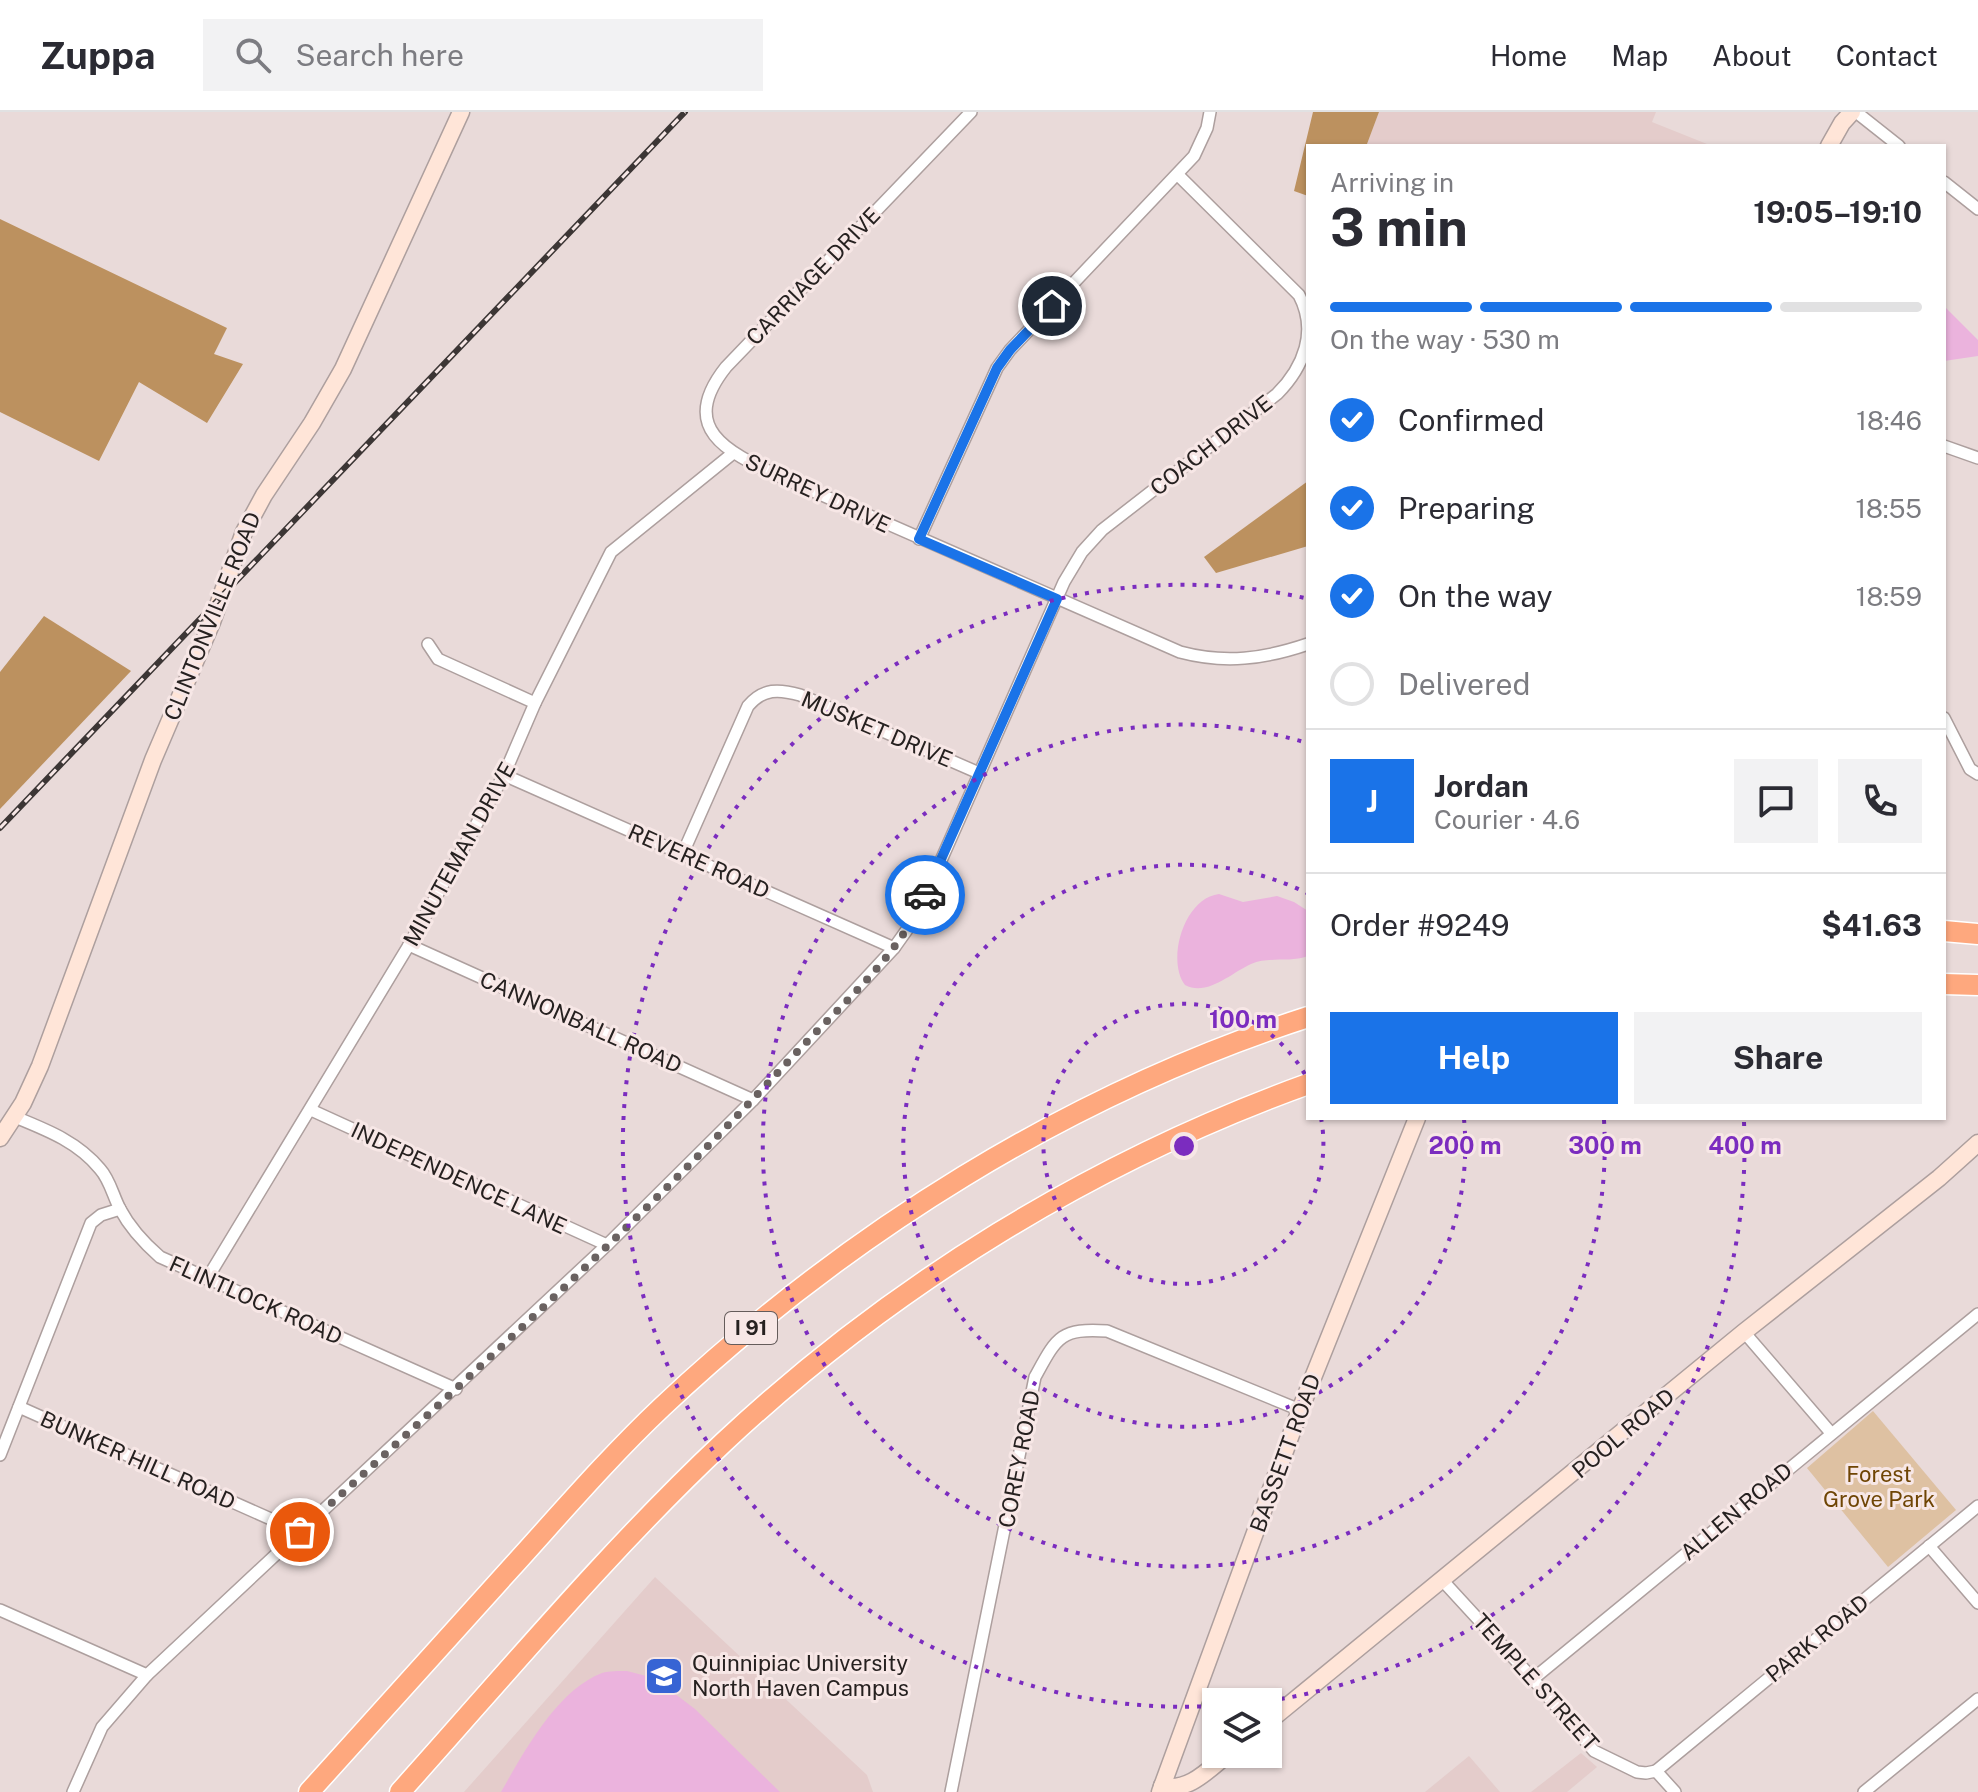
<!DOCTYPE html>
<meta charset="utf-8">
<style>
body{margin:0;font-family:"Public Sans",sans-serif;background:#f2f2f3;color:#2b2b33;height:100vh;display:flex;flex-direction:column;font-size:30px;white-space:nowrap}
*{box-sizing:border-box;margin:0}
p{font-size:26px;color:#7c7c81}
.icon{flex:none;width:44px;height:44px;fill:none;stroke:currentColor;stroke-width:2;stroke-linecap:round;stroke-linejoin:round}
.map{position:relative;flex:1;overflow:hidden}
.side{position:absolute;left:1306px;top:32px;width:640px;height:976px;display:flex;flex-direction:column;background:#fff;border-radius:0px;box-shadow:0 2px 6px #0004}
.side>*{flex:none}
.fabs{position:absolute;left:1202px;top:1576px;display:grid;gap:16px}
.fabs a{display:grid;place-items:center;width:80px;height:80px;border-radius:0px;background:#fff;box-shadow:0 2px 6px #0004;font-size:40px}
.pin{position:absolute;display:grid;place-items:center;width:68px;height:68px;color:#fff;margin:-34px;border:4px solid #fff;border-radius:50%;box-shadow:0 2px 8px #0007}
.courier{position:absolute;display:grid;place-items:center;width:80px;height:80px;margin:-40px;border:6px solid #1a73e8;border-radius:50%;background:#fff;color:#222;box-shadow:0 2px 10px #0007}
.overview em{font-style:normal;font-weight:700}
.overview div{display:flex;flex-direction:column-reverse}
.overview{display:flex;align-items:center;justify-content:space-between;height:136px;padding:0 24px}
h1{font-size:52px;font-weight:700;line-height:60px}
.bar{display:grid;grid-template-columns:repeat(4,1fr);gap:12px 8px;align-content:center;height:96px;padding:0 24px}
.bar i{height:10px;border-radius:6px;background:#e1e1e2}
.bar .on{background:#1a73e8}
.bar p{grid-column:span 4}
.line{display:flex;align-items:center;gap:20px;padding:0 24px;border-top:2px solid #e1e1e2}
.line div{flex:1}
.round{display:grid;place-items:center;flex:none;width:84px;height:84px;border-radius:0px;background:#f2f2f3}
ol{padding:0 24px;list-style:none}
li{display:flex;align-items:center;gap:24px;height:88px}
li p{margin-inline-start:auto}
li .icon{padding:8px;border-radius:50%;background:#1a73e8;color:#fff;stroke-width:4}
li:last-child{color:#7c7c81}
li i{width:44px;height:44px;border:4px solid #e1e1e2;border-radius:50%}
.action{display:flex;gap:16px;margin-top:auto;padding:16px 24px}
.action a{flex:1;height:92px;border-radius:0px;background:#1a73e8;color:#fff;font-size:32px;font-weight:700;line-height:92px;text-align:center}
.action a+a{background:#f2f2f3;color:#2b2b33}
header{display:flex;align-items:center;gap:48px;box-sizing:border-box;height:112px;padding:0 40px;background:#fff;border-bottom:2px solid #e1e1e2}
header strong{font-size:38px}
nav{display:flex;gap:44px;margin-inline-start:auto;font-size:28px}
.search{width:560px;height:72px;background:#f2f2f3;display:flex;align-items:center;gap:20px;box-sizing:border-box;padding:0 28px;border-radius:0px;color:#7c7c81;font-size:30px}
.map>svg:first-child{display:block}
.built{fill:#e4cccb}
.green{fill:#dec1a2}
.forest{fill:#bc915f}
.water{fill:#ebb3dd}
.lines{fill:none;stroke-linecap:round;stroke-linejoin:round}
.street-casing{stroke:#ad9f9e;stroke-width:14}
.secondary-casing{stroke:#ad9f9e;stroke-width:19}
.highway-casing{stroke:#fff;stroke-width:23}
.street{stroke:#fff;stroke-width:11}
.secondary{stroke:#ffe5d8;stroke-width:16}
.highway{stroke:#fea87e;stroke-width:20}
.rail-casing{stroke:#3c3635;stroke-width:6}
.rail{stroke:#f7e7e6;stroke-width:3;stroke-dasharray:9;stroke-linecap:butt}
.done{stroke:#6a6261;stroke-width:8;stroke-dasharray:0 14.4}
.route{stroke:#1a73e8;stroke-width:10}
.ring{fill:none;stroke:#7b2cbf;stroke-width:4;stroke-dasharray:4 8}
.labels{text-anchor:middle;stroke-width:6;stroke-linejoin:round;paint-order:stroke}
.shield{fill:#f7e7e6;stroke:#655c5b;stroke-width:2}
.shield-label{font-size:20px;font-weight:bold;fill:#262120}
.street-label{font-size:22px;fill:#262120;stroke:#f7e7e6}
.park-label{font-size:22px;fill:#6f4504;stroke:#f7e7e6}
.poi-label{font-size:22px;fill:#262120;stroke:#f7e7e6;text-anchor:start}
.centre{fill:#7b2cbf;stroke:#f7e7e6;stroke-width:4}
.ring-label{font-size:24px;text-anchor:middle;font-weight:bold;fill:#7b2cbf;stroke:#f7e7e6;stroke-width:6;stroke-linejoin:round;paint-order:stroke}
</style>
<header>
<strong>Zuppa</strong>
<div class="search"><svg class="icon" aria-label="search" viewBox="0 0 24 24"><circle cx="10" cy="10" r="6"/><path d="M15 15l6 6"/></svg>Search here</div>
<nav><a>Home</a><a>Map</a><a>About</a><a>Contact</a></nav>
</header>
<div class="map">
<svg width="1978" height="1680" viewBox="0 0 1978 1680">
<rect width="100%" height="100%" fill="#e9dad9"/>
<g class="built">
<path d="M1379,0h277l-4,10 60,24h-342l-3,-2z"/>
<path d="M655,1465l212,198 6,17h-409z"/>
<path d="M1581,1641l16,14 -30,25h-36z"/>
<path d="M1469,1644l31,36h-75z"/>
</g>
<path class="green" d="M1873,1299l83,99 -68,57 -81,-99z"/>
<g class="forest">
<path d="M1313,0h66l-12,32 3,2h-62v50l-14,-5z"/>
<path d="M0,107l227,109 -13,26 29,10 -36,59 -68,-41 -40,79 -99,-49z"/>
<path d="M1308,369v65l-92,27 -12,-16z"/>
<path d="M44,504l87,55 -131,138v-137z"/>
</g>
<g class="water">
<path d="M1944,194l34,34v16l-34,5z"/>
<path d="M1219,782l24,8 34,-6 17,6 14,9v45c-19,7 -38,0 -57,8 -20,9 -44,33 -66,21 -19,-25 -1,-87 34,-91z"/>
<path d="M627,1559l27,7 41,31 85,83h-279c23,-40 56,-102 101,-119 7,-2 17,-2 25,-2z"/>
</g>
<g class="lines">
<defs>
<g id="street">
<path d="M971,0l-245,255c-50,63 4,86 55,110l399,175c45,12 84,7 128,-8"/>
<path d="M1856,0l43,34"/>
<path d="M1944,70l34,27"/>
<path d="M1944,334l34,12"/>
<path d="M919,427l78,-171 13,-18 184,-194 13,-28 3,-16"/>
<path d="M428,532l10,15 97,44"/>
<path d="M1944,606l26,51 8,5"/>
<path d="M504,663l390,173"/>
<path d="M683,741l65,-147c15,-18 31,-17 52,-11l179,78"/>
<path d="M409,833l344,155"/>
<path d="M311,998l296,135"/>
<path d="M15,1005c32,13 63,25 85,52 10,11 13,27 20,40 10,19 24,34 40,48l296,132"/>
<path d="M207,1167l202,-334 95,-170 31,-72 76,-151 121,-98"/>
<path d="M1744,1220l87,101"/>
<path d="M19,1295l281,125"/>
<path d="M0,1343l91,-232 10,-8 19,-6"/>
<path d="M1929,1434l49,57"/>
<path d="M1443,1469l90,98 61,72 43,21 9,1 10,-2 19,21"/>
<path d="M0,1498l147,65"/>
<path d="M1533,1567l445,-365"/>
<path d="M1656,1659l322,-265"/>
<path d="M73,1680l29,-65 45,-52 460,-430 146,-145 141,-152 22,-31 148,-335 18,-30 20,-22 175,-136c27,-27 41,-63 22,-99l-121,-120"/>
<path d="M951,1680l84,-415c22,-40 25,-49 72,-46l193,79"/>
<path d="M1864,1680l114,-93"/>
</g>
<g id="secondary">
<path d="M1829,34l13,-23 10,-11"/>
<path d="M0,1026l23,-35 17,-37 113,-306 59,-138 32,-90 20,-37 48,-72 31,-54 118,-257"/>
<path d="M1268,1610l476,-390 195,-154 39,-35"/>
<path d="M1162,1674c27,6 46,-16 66,-32"/>
<path d="M1160,1680l140,-382 117,-292"/>
</g>
<g id="highway">
<path d="M1944,819l34,3"/>
<path d="M1944,872l34,1"/>
<path d="M309,1680c68,-75 135,-150 203,-225 49,-54 97,-110 150,-160 184,-173 405,-312 646,-390"/>
<path d="M400,1680c106,-118 209,-242 324,-350 168,-157 368,-280 584,-358"/>
</g>
</defs>
<use href="#street" class="street-casing"/>
<use href="#secondary" class="secondary-casing"/>
<use href="#highway" class="highway-casing"/>
<use href="#street" class="street"/>
<use href="#secondary" class="secondary"/>
<use href="#highway" class="highway"/>
<defs>
<path id="rail" d="M0,716l685,-716"/>
</defs>
<use href="#rail" class="rail-casing"/>
<use href="#rail" class="rail"/>
</g>
<g class="lines">
<path class="done" d="M300,1420c169,-155 341,-310 496,-479 46,-49 102,-96 129,-158"/>
<path class="route" d="M925,783l132,-296 -138,-60 78,-171 13,-18 42,-44"/>
</g>
<g class="ring">
<path d="M1321 1006A140 140 0 1 1 1308 968"/>
<path d="M1464 1007A281 281 0 1 1 1307 781"/>
<path d="M1604 1008A421 421 0 1 1 1307 631"/>
<path d="M1213 1594A561 561 0 1 1 1305 486M1744 1010A561 561 0 0 1 1262 1590"/>
</g>
<defs>
<symbol id="university-square" viewBox="-11 -11 22 22"><rect x="-9" y="-9" width="18" height="18" rx="4" fill="#3764d4" stroke="#f7e7e6"/><path d="M0-5L7-2L0 1L-7-2ZM-4 1L0 2.5L4 1V4Q0 6-4 4Z" fill="#fff"/></symbol>
</defs>
<g fill-rule="evenodd">
<use href="#university-square" x="642" y="1542" width="44" height="44"/>
</g>
<g class="labels">
<rect class="shield" x="725" y="1200" width="52" height="32" rx="6"/>
<g class="shield-label">
<text x="751" y="1223">I 91</text>
</g>
<g class="street-label">
<text transform="translate(813 164) rotate(-46)" y="8">CARRIAGE DRIVE</text>
<text transform="translate(1211 333) rotate(-38)" y="8">COACH DRIVE</text>
<text transform="translate(818 381) rotate(25)" y="8">SURREY DRIVE</text>
<text transform="translate(212 504) rotate(-68)" y="8">CLINTONVILLE ROAD</text>
<text transform="translate(877 617) rotate(23)" y="8">MUSKET DRIVE</text>
<text transform="translate(459 742) rotate(-61)" y="8">MINUTEMAN DRIVE</text>
<text transform="translate(699 749) rotate(24)" y="8">REVERE ROAD</text>
<text transform="translate(581 910) rotate(24)" y="8">CANNONBALL ROAD</text>
<text transform="translate(459 1066) rotate(25)" y="8">INDEPENDENCE LANE</text>
<text transform="translate(256 1188) rotate(24)" y="8">FLINTLOCK ROAD</text>
<text transform="translate(1623 1321) rotate(-40)" y="8">POOL ROAD</text>
<text transform="translate(1285 1341) rotate(-70)" y="8">BASSETT ROAD</text>
<text transform="translate(1019 1347) rotate(-79)" y="8">COREY ROAD</text>
<text transform="translate(138 1348) rotate(24)" y="8">BUNKER HILL ROAD</text>
<text transform="translate(1736 1399) rotate(-40)" y="8">ALLEN ROAD</text>
<text transform="translate(1817 1526) rotate(-39)" y="8">PARK ROAD</text>
<text transform="translate(1536 1570) rotate(48)" y="8">TEMPLE STREET</text>
</g>
<g class="park-label">
<text x="1879" y="1370">Forest<tspan x="1879" dy="25">Grove Park</tspan></text>
</g>
<g class="poi-label">
<text x="692" y="1559">Quinnipiac University<tspan x="692" dy="25">North Haven Campus</tspan></text>
</g>
</g>
<circle cx="1184" cy="1034" r="12" class="centre"/>
<g class="ring-label">
<text x="1243" y="916">100 m</text>
<text x="1465" y="1042">200 m</text>
<text x="1605" y="1042">300 m</text>
<text x="1745" y="1042">400 m</text>
</g>
</svg>
<div class="fabs">
<a><svg class="icon" aria-label="layers" viewBox="0 0 24 24"><path d="M12 4l9 5-9 5-9-5zM3 14l9 5 9-5"/></svg></a>
</div>
<div class="pin" style="left:300px;top:1420px;background:#ea580c"><svg class="icon" aria-label="bag" viewBox="0 0 24 24"><path d="M5 8h14l-1 12H6zM9 8a3 3 0 0 1 6 0"/></svg></div>
<div class="pin" style="left:1052px;top:194px;background:#1f2937"><svg class="icon" aria-label="home" viewBox="0 0 24 24"><path d="M3 11l9-7 9 7M6 9v11h12V9"/></svg></div>
<div class="courier" style="left:925px;top:783px"><svg class="icon" aria-label="car" viewBox="0 0 24 24"><path d="M5 17H2v-5l4-1 3-4h7l3 4 3 1v5h-3M9 17h6M6 11h13"/><circle cx="7" cy="17" r="2"/><circle cx="17" cy="17" r="2"/></svg></div>
<section class="side">
<div class="overview"><div><h1>3 min</h1><p>Arriving in</p></div><em>19:05–19:10</em></div>
<div class="bar"><i class="on"></i><i class="on"></i><i class="on"></i><i></i><p>On the way · 530 m</p></div>
<ol>
<li><svg class="icon" aria-label="check" viewBox="0 0 24 24"><path d="M5 12l5 5 9-10"/></svg>Confirmed<p>18:46</p></li>
<li><svg class="icon" aria-label="check" viewBox="0 0 24 24"><path d="M5 12l5 5 9-10"/></svg>Preparing<p>18:55</p></li>
<li><svg class="icon" aria-label="check" viewBox="0 0 24 24"><path d="M5 12l5 5 9-10"/></svg>On the way<p>18:59</p></li>
<li><i></i>Delivered</li>
</ol>
<div class="line" style="height:144px"><b class="round" style="background:#1a73e8;color:#fff">J</b><div><b>Jordan</b><p>Courier · 4.6</p></div><a class="round"><svg class="icon" aria-label="chat" viewBox="0 0 24 24"><path d="M4 5h16v11H9l-5 4z"/></svg></a><a class="round"><svg class="icon" aria-label="phone" viewBox="0 0 24 24"><path d="M5 4h4l2 5-3 2q2 4 5 5l2-3 5 2v4C11 20 4 13 5 4z"/></svg></a></div>
<div class="line" style="height:104px"><div>Order #9249</div><b>$41.63</b></div>
<div class="action"><a>Help</a><a>Share</a></div>
</section>
</div>
